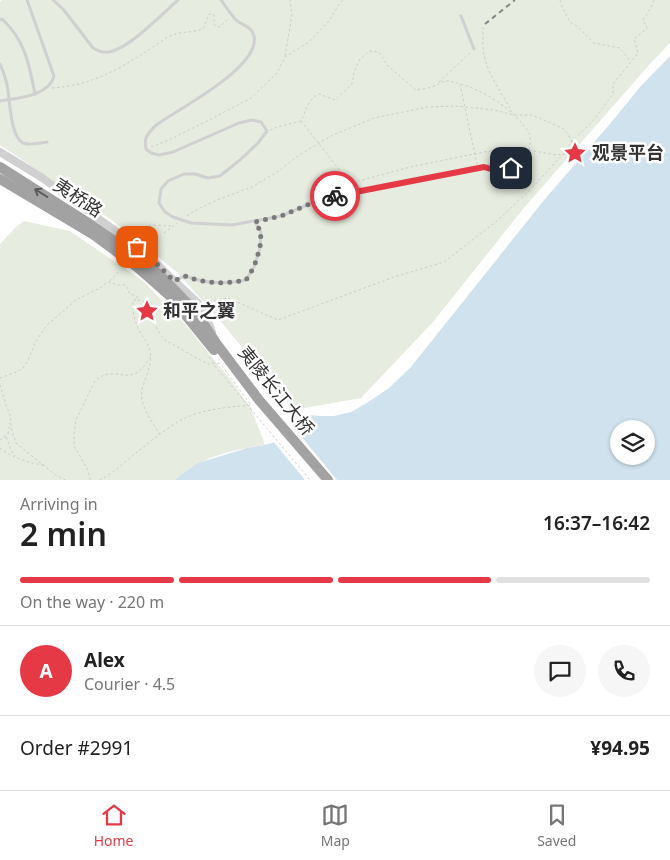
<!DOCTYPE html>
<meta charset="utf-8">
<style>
body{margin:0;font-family:"Noto Sans","Noto Sans SC",sans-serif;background:#f6f6f6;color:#222;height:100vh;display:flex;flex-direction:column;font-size:19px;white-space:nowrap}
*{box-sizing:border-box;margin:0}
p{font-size:16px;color:#767676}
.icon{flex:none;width:28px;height:28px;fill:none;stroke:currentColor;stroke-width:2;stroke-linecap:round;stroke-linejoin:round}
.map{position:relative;height:480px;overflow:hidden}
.details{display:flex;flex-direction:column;background:#fff;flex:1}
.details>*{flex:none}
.tools{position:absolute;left:610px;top:420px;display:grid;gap:10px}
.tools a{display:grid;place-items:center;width:45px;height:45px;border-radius:50%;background:#fff;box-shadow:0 1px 4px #0004;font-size:25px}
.pin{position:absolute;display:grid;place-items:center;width:42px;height:42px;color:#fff;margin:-21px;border-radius:10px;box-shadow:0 2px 8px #0006}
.courier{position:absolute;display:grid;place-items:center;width:50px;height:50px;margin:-25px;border:4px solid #e63946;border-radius:50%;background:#fff;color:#222;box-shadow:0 1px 6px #0007}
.overview em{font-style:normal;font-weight:600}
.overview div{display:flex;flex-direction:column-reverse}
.overview{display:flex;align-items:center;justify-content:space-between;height:85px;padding:0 20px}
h1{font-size:32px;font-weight:600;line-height:38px}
.bar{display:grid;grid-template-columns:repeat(4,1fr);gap:8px 5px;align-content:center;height:60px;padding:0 20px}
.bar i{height:6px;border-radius:4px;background:#e0e0e0}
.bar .current{background:#e63946}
.bar p{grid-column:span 4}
.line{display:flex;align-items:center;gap:12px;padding:0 20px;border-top:1px solid #e0e0e0}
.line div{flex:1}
.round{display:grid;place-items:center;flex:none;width:52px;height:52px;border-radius:26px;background:#f6f6f6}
.dock{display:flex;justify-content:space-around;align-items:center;height:70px;border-top:1px solid #e0e0e0;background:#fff;font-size:14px;color:#767676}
.dock a{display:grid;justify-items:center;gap:2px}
.dock .current{color:#e63946}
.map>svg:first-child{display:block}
.green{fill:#e6ecdf}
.water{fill:#cfe2ee;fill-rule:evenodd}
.pier{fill:#fff}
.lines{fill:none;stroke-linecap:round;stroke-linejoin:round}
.path{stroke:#cdcdcd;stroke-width:1;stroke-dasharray:2.5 2.5;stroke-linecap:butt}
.service{stroke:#d0d0d0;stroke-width:3}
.tertiary{stroke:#d0d0d0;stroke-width:8}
.trunk{stroke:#a2a2a2;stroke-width:10}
.rail{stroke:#888;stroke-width:2;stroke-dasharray:5 4;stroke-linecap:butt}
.path-bridge{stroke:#cdcdcd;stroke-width:1;stroke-dasharray:2.5 2.5;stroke-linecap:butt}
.oneway{stroke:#5a5a5a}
.done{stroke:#7a7a7a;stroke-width:5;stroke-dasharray:0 9}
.route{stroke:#e63946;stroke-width:6}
.labels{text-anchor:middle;stroke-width:5;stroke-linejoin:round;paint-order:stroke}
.poi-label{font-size:18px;font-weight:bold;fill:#333;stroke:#fff;text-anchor:start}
.street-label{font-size:18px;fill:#333;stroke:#fff}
</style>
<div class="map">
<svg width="670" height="480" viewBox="0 0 670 480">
<rect width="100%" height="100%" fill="#fff"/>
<g class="green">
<path d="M2,0h668v43l-21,22 -126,144 -90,113 -72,76 -67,12 -72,-87 -45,-51 -67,-53 -110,-74v-143z"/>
<path d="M24,221l46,10 73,50 42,43 45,55 21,29 14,37c-30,4 -68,13 -90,35h-175v-236l16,-17z"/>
</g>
<path class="water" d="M670,56v424h-495l5,-5 18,-12 49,-15 18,-3 14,-4 20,-23 10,-3 12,1h13l17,-4 16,-9 22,-15 21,-20 135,-169 64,-74 32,-39zM619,429h27v27h-27z"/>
<path class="pier" d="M291,424l46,56h-32l-33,-40 5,-1z"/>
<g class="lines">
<g class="path">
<path d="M560,0l2,7 8,15 8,5 16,16 26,5 10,13"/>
<path d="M483,27c0,11 -1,22 2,32 4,17 19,37 27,53"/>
<path d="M285,56l7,-41 -2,-15"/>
<path d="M439,82l32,-30"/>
<path d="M52,88c35,-2 63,-16 92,-35 8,-5 17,-12 26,-17 10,-5 22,-3 33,-7l6,-15 5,1v10l6,2 8,-8"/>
<path d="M270,130l7,-3 24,-6c5,-10 7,-22 18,-27l16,6 17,-16 2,-12 6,-13 9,-8 10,1 9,14 28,24c5,-1 11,-1 15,-3 7,-2 11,-7 18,-6 26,5 54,21 71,40 4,5 10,10 10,16 1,8 -2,16 -4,23l-12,1"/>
<path d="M151,147l20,-8 40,-20 40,-21 26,-25 8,-16 24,-15 19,-20 12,-19 3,-3"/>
<path d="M187,216l7,-5 23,-11 35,-13 27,-16 20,-16 34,-20 41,-17 54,-11 28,-1 38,4 20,5h18l30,13 6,6 10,19 -2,4 -13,-3 -6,1 -29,-5 -18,-2 -26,4 -74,15 -51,14"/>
<path d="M130,233l20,-8 22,1"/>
<path d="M164,233l13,-10"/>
<path d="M110,281l8,-9"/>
<path d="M136,300h-3c-1,13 2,23 8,34 3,5 8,11 9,17 4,17 -11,33 -8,49 3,13 12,24 18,35"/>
<path d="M204,302l24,-4 50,22 116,-43 50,-15 53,-41 34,-32 32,-35 9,-13 20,-19 21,-28v-10l25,-31 -4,-14 13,-11 -4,-8 9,-14 2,-6"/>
<path d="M209,357l6,9"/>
<path d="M0,378l16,-6 7,-4 5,-8 8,-19 11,-16 29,-25 26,-13 4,-4 3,-1 8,3h9l4,9 7,2v4c13,0 14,13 18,23 2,7 5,13 10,17l39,22 5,2 10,-1 3,3 28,38 1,1c-22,2 -48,4 -68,14 -16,9 -32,22 -47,34 -12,9 -23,21 -37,27"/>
<path d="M0,385l6,20 4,10 2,16 4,12 41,33 9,4"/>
<path d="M6,437l6,15 3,4"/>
<path d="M0,440l8,-6 2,-11"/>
<path d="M0,448c11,9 28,15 43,17"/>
<path d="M90,480l-2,-10 -14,-24v-11l2,-15 19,-39c15,-15 30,0 43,-9 5,-3 9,-11 13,-16"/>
</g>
<g class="service">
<path d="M53,0l10,9 30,39c5,3 9,5 15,4 19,-1 55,-39 70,-52"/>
<path d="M221,0c4,6 9,13 14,19 6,6 17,7 19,17 6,27 -56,62 -76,75 -11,7 -26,14 -32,27 -1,4 -1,7 0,11l5,4 8,2 14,-3 66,-29 13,-3 9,2 6,9 -9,12 -18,17 -20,16 -12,2 -13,-4h-11l-16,7 -7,8 -2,14 6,9 8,5 18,6 41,2 49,-9 38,-16 165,-33c9,-3 20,-10 28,-3l-1,4 -2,4 -5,1 -20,-6"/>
<path d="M461,16l13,33"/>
<path d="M0,20l2,-1c23,21 27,45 33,75"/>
<path d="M0,64c4,9 7,18 8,27 2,13 3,46 15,52 8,3 16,0 24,-1"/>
<path d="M0,101c18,-3 49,-5 54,-25l-27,-76"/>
<path d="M326,198l8,-17 11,-4 10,6 7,8"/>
<path d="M174,280l12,-4c19,8 40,8 60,4l8,-13 6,-19 1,-16 -6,-10"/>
</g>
<g class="tertiary">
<path d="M0,152l41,25 105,76 28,28"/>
<path d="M171,278l27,25 8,13 6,16"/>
</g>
<g class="trunk">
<path d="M0,167l93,59 39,27 27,21 29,30 13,16 15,23 43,57 69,80"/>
<path d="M0,179l94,56 43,32 33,29 44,54"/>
</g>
<path class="rail" d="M485,24l30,-24"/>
<g class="path-bridge">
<path d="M460,84l18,85"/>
<path d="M301,121l44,56"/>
<path d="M215,366l95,114"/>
</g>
</g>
<defs><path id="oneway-shaft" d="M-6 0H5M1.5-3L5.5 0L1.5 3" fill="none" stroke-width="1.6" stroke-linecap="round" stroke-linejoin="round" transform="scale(1.25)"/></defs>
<use class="oneway" href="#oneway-shaft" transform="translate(41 193) rotate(-148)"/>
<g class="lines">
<path class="done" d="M137,247l9,6 28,28 12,-5c19,8 40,8 60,4l8,-13 6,-19 1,-16 -6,-10 26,-6 38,-16 16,-4"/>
<path class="route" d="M335,196l149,-29 20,6 6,-1 1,-4"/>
</g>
<defs>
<symbol id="sight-bare" viewBox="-9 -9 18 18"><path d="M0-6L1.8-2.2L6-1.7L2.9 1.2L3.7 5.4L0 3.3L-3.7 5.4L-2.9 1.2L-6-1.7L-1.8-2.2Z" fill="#e63946" stroke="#fff" stroke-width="2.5" paint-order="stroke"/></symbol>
</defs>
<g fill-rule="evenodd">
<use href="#sight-bare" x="559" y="137" width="32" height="32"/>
<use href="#sight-bare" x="131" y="295" width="32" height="32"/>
</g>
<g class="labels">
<g class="poi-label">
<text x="592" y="159">观景平台</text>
<text x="163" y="317">和平之翼</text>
</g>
<g class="street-label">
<text transform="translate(78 198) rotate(33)" y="6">夷桥路</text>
<text transform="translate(276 391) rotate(51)" y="6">夷陵长江大桥</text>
</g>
</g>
</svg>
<div class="tools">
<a><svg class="icon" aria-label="layers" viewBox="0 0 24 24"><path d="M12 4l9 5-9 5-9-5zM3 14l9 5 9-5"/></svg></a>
</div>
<div class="pin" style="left:137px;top:247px;background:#ea580c"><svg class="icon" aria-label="bag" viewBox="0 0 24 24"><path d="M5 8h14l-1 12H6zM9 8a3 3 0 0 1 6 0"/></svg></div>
<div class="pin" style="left:511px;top:168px;background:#1f2937"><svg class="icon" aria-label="home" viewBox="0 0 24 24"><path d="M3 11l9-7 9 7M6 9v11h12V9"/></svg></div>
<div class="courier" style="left:335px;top:196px"><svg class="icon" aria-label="bike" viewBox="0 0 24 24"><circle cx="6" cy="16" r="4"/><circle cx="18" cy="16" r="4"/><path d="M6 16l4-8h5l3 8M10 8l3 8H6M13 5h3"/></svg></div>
</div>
<section class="details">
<div class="overview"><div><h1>2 min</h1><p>Arriving in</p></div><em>16:37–16:42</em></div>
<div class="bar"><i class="current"></i><i class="current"></i><i class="current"></i><i></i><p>On the way · 220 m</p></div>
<div class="line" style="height:90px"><b class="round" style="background:#e63946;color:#fff">A</b><div><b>Alex</b><p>Courier · 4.5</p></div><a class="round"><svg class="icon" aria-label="chat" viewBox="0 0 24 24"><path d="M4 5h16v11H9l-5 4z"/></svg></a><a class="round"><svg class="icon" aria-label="phone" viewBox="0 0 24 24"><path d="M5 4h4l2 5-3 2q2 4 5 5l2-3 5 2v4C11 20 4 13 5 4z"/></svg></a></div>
<div class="line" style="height:65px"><div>Order #2991</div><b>¥94.95</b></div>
</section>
<nav class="dock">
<a class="current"><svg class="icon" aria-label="home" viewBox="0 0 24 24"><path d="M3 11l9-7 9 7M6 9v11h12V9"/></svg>Home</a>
<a><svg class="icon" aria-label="map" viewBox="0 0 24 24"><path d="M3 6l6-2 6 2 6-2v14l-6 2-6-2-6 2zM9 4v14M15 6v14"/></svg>Map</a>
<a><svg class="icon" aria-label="saved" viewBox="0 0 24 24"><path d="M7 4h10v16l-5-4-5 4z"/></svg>Saved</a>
</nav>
